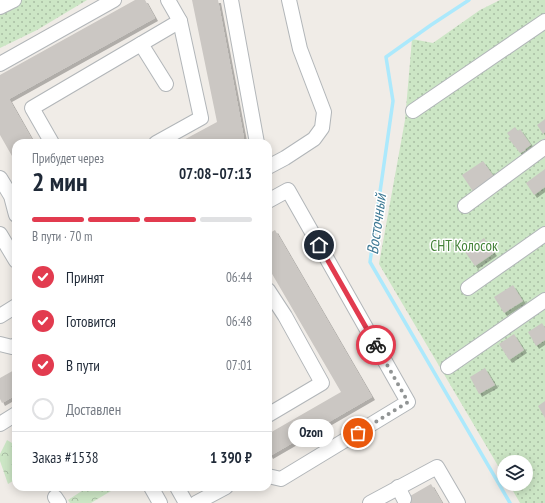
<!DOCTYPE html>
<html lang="ru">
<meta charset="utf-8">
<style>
body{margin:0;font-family:"PT Sans Narrow",sans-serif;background:#f6f6f7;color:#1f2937;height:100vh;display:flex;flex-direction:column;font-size:15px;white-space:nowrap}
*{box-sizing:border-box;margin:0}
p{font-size:13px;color:#747a83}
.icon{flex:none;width:22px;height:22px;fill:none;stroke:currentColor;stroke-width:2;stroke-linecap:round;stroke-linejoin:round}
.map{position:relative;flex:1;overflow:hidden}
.side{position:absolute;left:12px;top:139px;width:260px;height:352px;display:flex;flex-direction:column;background:#fff;border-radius:12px;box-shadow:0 2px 10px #0003}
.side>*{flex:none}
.controls{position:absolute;left:497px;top:455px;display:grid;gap:8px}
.controls a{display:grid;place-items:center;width:36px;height:36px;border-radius:50%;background:#fff;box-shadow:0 2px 10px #0003;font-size:20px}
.pin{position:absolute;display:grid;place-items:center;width:34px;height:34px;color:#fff;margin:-17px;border:2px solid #fff;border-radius:50%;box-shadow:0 1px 4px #0007}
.courier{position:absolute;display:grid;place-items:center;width:40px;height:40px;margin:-20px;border:3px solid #e23b4f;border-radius:50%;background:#fff;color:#222;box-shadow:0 1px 5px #0007}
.bubble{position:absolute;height:28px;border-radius:14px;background:#fff;box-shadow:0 2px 10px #0003;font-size:13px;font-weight:600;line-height:28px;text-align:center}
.headline em{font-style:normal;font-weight:600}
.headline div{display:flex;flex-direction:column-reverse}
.headline{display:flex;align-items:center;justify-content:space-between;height:68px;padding:0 20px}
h1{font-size:26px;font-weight:600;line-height:30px}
.bar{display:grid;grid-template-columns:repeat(4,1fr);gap:6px 4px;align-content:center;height:48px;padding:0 20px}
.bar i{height:5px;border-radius:3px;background:#e0e1e3}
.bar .on{background:#e23b4f}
.bar p{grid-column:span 4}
.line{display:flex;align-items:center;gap:10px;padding:0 20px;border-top:1px solid #e0e1e3}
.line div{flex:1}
ol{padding:0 20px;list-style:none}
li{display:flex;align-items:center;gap:12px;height:44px}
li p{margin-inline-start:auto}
li .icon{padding:4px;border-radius:50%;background:#e23b4f;color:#fff;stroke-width:4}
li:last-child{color:#747a83}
li i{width:22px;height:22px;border:2px solid #e0e1e3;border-radius:50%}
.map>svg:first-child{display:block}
.forest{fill:url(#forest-crowns)}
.garden{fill:url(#garden-dots)}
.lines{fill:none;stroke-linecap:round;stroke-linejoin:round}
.stream{stroke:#ace9fc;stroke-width:3.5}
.building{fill:#cbc7c3;filter:url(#shadow)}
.minor-casing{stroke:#b2b6b9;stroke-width:16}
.minor{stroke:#fff;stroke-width:14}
.done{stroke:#919494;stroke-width:4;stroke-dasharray:0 7.2}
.route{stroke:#e23b4f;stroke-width:5}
.labels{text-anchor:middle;stroke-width:3;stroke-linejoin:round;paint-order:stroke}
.park-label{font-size:15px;fill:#448339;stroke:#fff}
.water-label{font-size:16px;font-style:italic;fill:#3e7994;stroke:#fff}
</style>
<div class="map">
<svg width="545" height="503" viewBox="0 0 545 503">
<defs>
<pattern id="forest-crowns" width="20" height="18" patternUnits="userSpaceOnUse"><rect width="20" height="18" fill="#cce6c5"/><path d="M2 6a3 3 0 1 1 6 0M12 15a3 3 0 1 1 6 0" fill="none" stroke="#a9bea4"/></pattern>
<pattern id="garden-dots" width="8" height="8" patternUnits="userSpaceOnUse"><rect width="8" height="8" fill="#cce6c5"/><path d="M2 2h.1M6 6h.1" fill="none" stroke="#a9bea4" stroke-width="1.8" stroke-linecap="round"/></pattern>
<filter id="shadow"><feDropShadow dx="3" dy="3" stdDeviation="0" flood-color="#0004"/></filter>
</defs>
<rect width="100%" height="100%" fill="#f0ece7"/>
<g class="forest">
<path d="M7,440l5,3 4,-2v38l-8,5 -8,-23v-7z"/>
<path d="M88,487h21l2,4 -20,12h-21l-2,-3z"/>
</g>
<g class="garden">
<path d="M0,0h87l-50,30 -37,18z"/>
<path d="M500,0h45v503h-25l-11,-19h17v-22h-22v14l-125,-212 26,-144 7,-81 21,4 47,-33z"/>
</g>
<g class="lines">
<path class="stream" d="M469,0l-38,25 -45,32 7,44 -23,161 140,241"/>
</g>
<g class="building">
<path d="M135,0h10l10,18 -146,81 25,44h-18v20l-16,-28v-60z"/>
<path d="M192,0h26l26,138 -9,5h-57l39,-21z"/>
<path d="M545,119v13l-2,2 -6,-9z"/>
<path d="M515,127l3,4 2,-2 11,16 -6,4 1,1 -6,3 -12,-15 2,-1 -3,-4z"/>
<path d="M483,161l12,17 -21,15 -12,-18z"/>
<path d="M545,169v18l-11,8 -8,-12z"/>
<path d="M275,230l97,167 -102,59 -2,-4v-18l73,-42 -73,-125v-33z"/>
<path d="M484,238l10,15 -19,13 -10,-14z"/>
<path d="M513,285l10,16 -19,12 -10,-16z"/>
<path d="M542,323l3,5v12l-9,6 -8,-14z"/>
<path d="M514,334l10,16 -15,10 -10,-16z"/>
<path d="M485,368l10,17 -16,9 -9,-17z"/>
<path d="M16,369v26l-14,8 -2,-4v-21z"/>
<path d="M545,401v17l-7,-12z"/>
<path d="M431,484l11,19h-44z"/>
</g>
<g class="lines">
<defs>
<g id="minor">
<path d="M231,0l26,143"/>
<path d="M0,7l14,-7"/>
<path d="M141,44l25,40"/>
<path d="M0,64l114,-64"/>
<path d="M413,111l132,-90"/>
<path d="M52,143l-20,-35 148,-87"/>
<path d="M156,143l45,-25 -21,-97 -12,-21"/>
<path d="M268,167l17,-9 29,-19 8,-11 2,-16 -24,-63 -11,-49"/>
<path d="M0,178l11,18 5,19"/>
<path d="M268,201l20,-11 120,212 -127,77 -13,-3"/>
<path d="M465,206l80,-59"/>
<path d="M0,234l16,27"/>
<path d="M468,288l77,-54"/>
<path d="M268,290l17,26 37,67 -54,32"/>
<path d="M0,316l16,-10"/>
<path d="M0,344l12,3 4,-2"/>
<path d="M448,367l97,-67"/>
<path d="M0,424l16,-10"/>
<path d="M151,487l9,16"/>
<path d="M177,487l9,16"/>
<path d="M398,487l6,12"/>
<path d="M55,497l4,6"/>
<path d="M196,503l30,-16"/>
<path d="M370,503l67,-36 21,36"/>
</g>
</defs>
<use href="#minor" class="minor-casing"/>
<use href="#minor" class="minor"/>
</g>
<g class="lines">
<path class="done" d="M358,433l50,-31 -32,-57"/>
<path class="route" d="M319,245l57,100"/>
</g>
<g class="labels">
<g class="park-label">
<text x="464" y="251">СНТ Колосок</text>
</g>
<g class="water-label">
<text transform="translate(376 224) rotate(-82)" y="6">Восточный</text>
</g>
</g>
</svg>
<div class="controls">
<a><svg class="icon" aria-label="layers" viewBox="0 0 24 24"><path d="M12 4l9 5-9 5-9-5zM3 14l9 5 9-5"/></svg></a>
</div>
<div class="pin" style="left:358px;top:433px;background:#ea580c"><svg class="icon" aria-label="bag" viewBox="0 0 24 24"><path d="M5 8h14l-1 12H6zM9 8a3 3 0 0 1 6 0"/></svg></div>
<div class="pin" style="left:319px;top:245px;background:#1f2937"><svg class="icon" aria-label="home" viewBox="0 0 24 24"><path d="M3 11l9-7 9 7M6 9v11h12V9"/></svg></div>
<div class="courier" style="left:376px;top:345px"><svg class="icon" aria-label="bike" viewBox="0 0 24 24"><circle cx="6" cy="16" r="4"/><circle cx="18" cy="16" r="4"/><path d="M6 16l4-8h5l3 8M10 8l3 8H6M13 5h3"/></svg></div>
<div class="bubble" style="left:288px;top:419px;width:46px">Ozon</div>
<section class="side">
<div class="headline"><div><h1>2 мин</h1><p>Прибудет через</p></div><em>07:08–07:13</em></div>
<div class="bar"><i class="on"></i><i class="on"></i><i class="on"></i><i></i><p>В пути · 70 m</p></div>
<ol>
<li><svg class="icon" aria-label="check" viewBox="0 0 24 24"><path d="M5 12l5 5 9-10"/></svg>Принят<p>06:44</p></li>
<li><svg class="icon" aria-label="check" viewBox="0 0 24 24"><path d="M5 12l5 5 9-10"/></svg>Готовится<p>06:48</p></li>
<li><svg class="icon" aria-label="check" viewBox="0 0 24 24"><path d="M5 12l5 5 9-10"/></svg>В пути<p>07:01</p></li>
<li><i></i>Доставлен</li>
</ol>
<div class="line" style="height:52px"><div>Заказ #1538</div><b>1 390 ₽</b></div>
</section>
</div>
